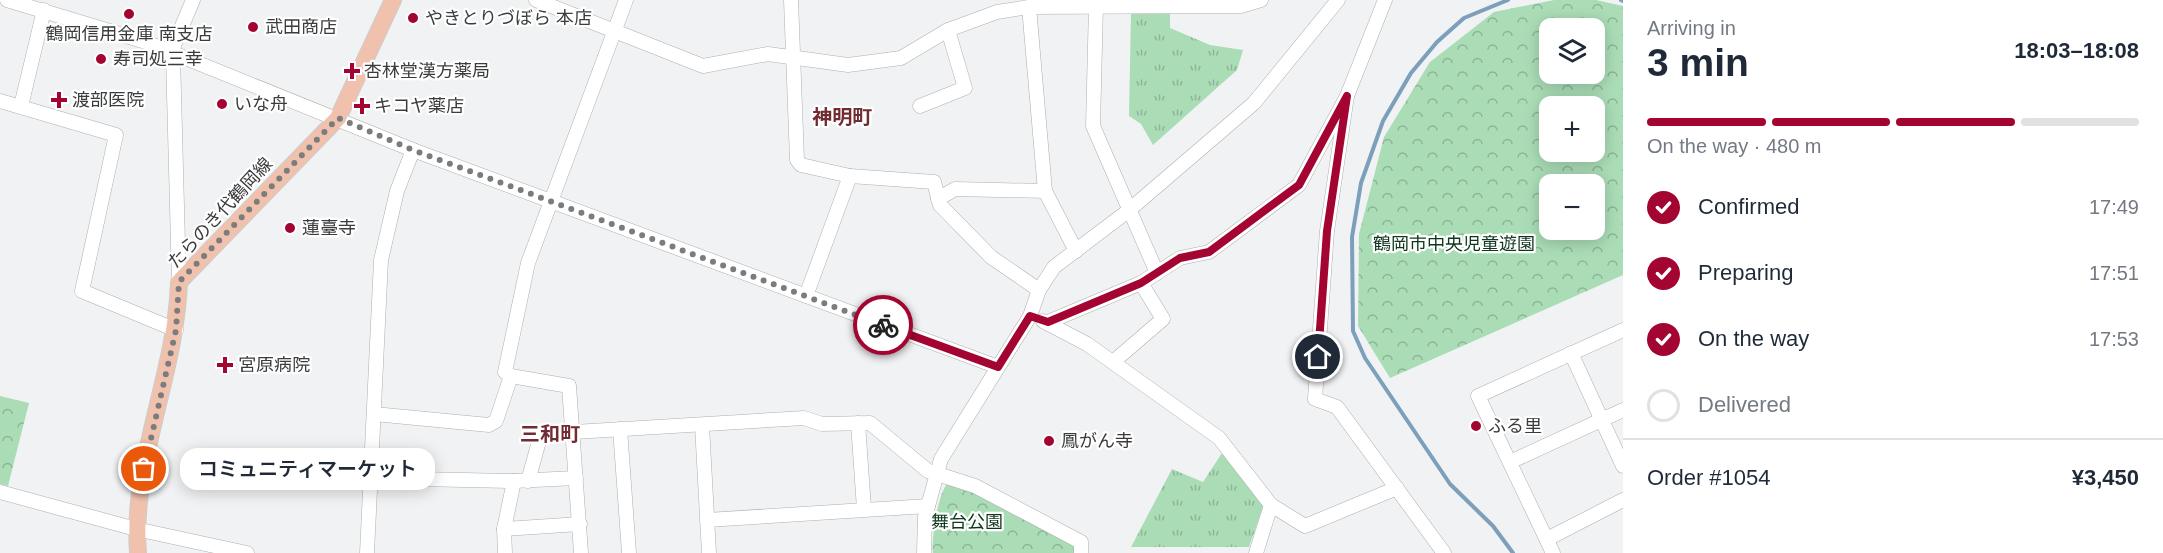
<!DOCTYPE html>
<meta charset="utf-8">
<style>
body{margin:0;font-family:Helvetica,"Noto Sans JP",sans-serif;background:#f6f6f7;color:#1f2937;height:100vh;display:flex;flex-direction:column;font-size:22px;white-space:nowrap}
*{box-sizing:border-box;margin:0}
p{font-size:20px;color:#747a83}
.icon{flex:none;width:33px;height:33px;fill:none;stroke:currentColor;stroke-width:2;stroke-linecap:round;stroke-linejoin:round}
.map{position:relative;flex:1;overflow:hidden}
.drawer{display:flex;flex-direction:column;background:#fff;width:540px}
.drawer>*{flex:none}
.tools{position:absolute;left:1539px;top:18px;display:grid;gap:12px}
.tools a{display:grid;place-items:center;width:66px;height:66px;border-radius:12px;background:#fff;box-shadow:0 3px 15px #0003;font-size:30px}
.pin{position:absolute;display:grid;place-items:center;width:51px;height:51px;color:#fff;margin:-26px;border:3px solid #fff;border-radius:50%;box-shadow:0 2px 6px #0007}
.courier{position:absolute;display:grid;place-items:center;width:60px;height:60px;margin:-30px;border:4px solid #a30431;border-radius:50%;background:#fff;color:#222;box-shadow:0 2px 8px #0007}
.bubble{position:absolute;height:42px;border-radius:18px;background:#fff;box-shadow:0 3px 15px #0003;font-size:20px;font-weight:600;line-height:42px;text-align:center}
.summary em{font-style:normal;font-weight:600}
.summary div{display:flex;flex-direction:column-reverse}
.summary{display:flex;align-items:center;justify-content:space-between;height:102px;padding:0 24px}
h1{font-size:39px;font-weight:600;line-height:45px}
.bar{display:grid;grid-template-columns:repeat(4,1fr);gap:9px 6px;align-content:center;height:72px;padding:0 24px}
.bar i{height:8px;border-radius:4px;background:#e0e1e3}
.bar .on{background:#a30431}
.bar p{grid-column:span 4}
.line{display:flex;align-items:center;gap:15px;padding:0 24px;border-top:2px solid #e0e1e3}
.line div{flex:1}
ol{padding:0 24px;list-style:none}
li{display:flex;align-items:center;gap:18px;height:66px}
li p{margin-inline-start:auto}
li .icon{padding:6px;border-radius:50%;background:#a30431;color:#fff;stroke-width:4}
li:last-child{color:#747a83}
li i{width:33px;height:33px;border:3px solid #e0e1e3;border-radius:50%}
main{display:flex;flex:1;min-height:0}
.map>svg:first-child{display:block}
.grass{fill:url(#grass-tufts)}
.park{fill:url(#park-crowns);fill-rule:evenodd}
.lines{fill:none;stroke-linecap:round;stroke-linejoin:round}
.stream{stroke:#7c9fbc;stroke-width:4}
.minor-casing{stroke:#aeafb1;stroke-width:15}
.major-casing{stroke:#cccccd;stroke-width:18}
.minor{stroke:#fff;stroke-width:14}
.major{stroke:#f0c2ae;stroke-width:16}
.done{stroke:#7a7c7d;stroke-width:6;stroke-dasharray:0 10.8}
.route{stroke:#a30431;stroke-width:8}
.poi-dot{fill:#a30431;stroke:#fff;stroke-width:2}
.labels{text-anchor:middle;stroke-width:4.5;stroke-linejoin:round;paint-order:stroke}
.poi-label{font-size:18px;fill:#3b3c3d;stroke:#fff;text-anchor:start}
.street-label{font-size:18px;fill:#3b3c3d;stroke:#fff}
.park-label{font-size:18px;fill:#0e371d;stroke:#fff}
.neighbourhood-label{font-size:20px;font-weight:bold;fill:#712b32;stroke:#fff}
</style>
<main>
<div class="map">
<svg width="1623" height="553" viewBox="0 0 1623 553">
<defs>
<pattern id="grass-tufts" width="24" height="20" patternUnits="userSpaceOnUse" patternTransform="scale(1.5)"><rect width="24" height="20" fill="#aaddb6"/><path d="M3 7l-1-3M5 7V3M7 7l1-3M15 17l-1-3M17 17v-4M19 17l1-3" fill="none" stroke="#8cb495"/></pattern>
<pattern id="park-crowns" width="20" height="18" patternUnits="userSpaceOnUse" patternTransform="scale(1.5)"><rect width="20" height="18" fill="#aaddb6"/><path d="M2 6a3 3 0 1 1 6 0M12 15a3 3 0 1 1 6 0" fill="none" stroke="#8cb495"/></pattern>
</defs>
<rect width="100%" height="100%" fill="#f0f2f3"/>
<g class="grass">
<path d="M1170,12v16l40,17 33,5 -6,20 -84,75 -12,-21 -12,-8 2,-103z"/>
<path d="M1222,453l42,51 -15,43h-118l41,-78 31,13z"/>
</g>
<g class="park">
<path d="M1554,0h42l27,6v269l-233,103 -32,-52 1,-92 25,-97 46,-75 64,-50zM1550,28h44v46h-44zM1550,106h44v46h-44zM1550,184h44v46h-44z"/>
<path d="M0,396l29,7 -21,83 -8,-2z"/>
<path d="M949,482l24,7 102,55 1,9h-143c-2,-14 5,-63 16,-71z"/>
</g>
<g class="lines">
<g class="stream">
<path d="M1508,0l-44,18 -27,24 -26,31 -28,48 -22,62 -9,54 1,94 12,27 85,126 43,42 20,27"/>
<path d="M1621,0l2,1"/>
</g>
<defs>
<g id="minor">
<path d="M7,0l139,42 267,108 585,217"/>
<path d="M536,0l167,66 65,-12 80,11 53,-7 47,-28 49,-18 32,-5 212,-1 20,-6"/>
<path d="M791,0l6,160 4,5 49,11 84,6 6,23 51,52 48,33"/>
<path d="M1096,5l-3,121 64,147"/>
<path d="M1347,96l-20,135 -12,168 22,8 107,146"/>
<path d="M0,101l116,34 -34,156 94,39"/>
<path d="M21,106l23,-96"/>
<path d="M920,106l45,-18 -17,-58"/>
<path d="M1045,191l31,60"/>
<path d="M938,199l17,-10 90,2 -16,-184"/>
<path d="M179,282l-6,-226 1,-11 19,-45"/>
<path d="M806,296l44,-120"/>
<path d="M1043,321l44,23 132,94 52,67 -15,48"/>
<path d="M1048,322l93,-39 39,-25 29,-6 90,-67 48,-89 38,-96"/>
<path d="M1571,353l52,113"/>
<path d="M1113,362l50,-43 -22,-36"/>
<path d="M374,414l115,11 7,-4 15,-45"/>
<path d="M858,423l6,86"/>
<path d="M702,425l7,128"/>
<path d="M620,429l9,124"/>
<path d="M1510,462l113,-52"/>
<path d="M371,478l143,3 62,-3"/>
<path d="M528,481l13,-47 263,-16 18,6 48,-1 58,48 47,15 106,56v11"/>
<path d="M0,492l136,37 111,24"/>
<path d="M1271,505l34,21 92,-38"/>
<path d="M707,520l221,-14"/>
<path d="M504,529l76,-5"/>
<path d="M1547,539l76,-39"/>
<path d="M367,553l14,-293 16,-69 16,-41"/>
<path d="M505,553l-1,-24 10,-48"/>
<path d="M581,553l-12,-167 -58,-10 -6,-4 23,-109 98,-263"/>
<path d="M924,553l1,-36 16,-58 89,-143 9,-26 15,-23 74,-56 126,-108 84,-103"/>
<path d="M1553,553l-75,-157 145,-66"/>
</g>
<path id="major" d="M138,553c-7,-92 38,-179 41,-271l159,-164 55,-118"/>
</defs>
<use href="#minor" class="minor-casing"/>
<use href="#major" class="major-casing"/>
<use href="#minor" class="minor"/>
<use href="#major" class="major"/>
</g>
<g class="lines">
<path class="done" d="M144,469l32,-139 3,-48 159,-164 75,32 470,175"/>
<path class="route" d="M883,325l115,42 32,-51 18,6 93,-39 39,-25 29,-6 90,-67 48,-89 -20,135 -9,126"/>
</g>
<g class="poi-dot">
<circle cx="129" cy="14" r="6"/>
<circle cx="413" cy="18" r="6"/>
<circle cx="253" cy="27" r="6"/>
<circle cx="101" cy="59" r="6"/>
<path d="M349 62h6v6h6v6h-6v6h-6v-6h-6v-6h6z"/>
<path d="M56 91h6v6h6v6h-6v6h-6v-6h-6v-6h6z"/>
<circle cx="222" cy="104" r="6"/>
<path d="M359 97h6v6h6v6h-6v6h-6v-6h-6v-6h6z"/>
<circle cx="290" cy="228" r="6"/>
<path d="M222 356h6v6h6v6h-6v6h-6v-6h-6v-6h6z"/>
<circle cx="1476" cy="426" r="6"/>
<circle cx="1049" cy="441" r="6"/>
</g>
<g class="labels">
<g class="poi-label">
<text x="425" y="24">やきとりづぼら 本店</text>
<text x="265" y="33">武田商店</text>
<text x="129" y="40" text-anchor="middle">鶴岡信用金庫 南支店</text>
<text x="113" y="65">寿司処三幸</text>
<text x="364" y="77">杏林堂漢方薬局</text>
<text x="72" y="106">渡部医院</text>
<text x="234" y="110">いな舟</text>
<text x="374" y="112">キコヤ薬店</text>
<text x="302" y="234">蓮臺寺</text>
<text x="238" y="371">宮原病院</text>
<text x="1488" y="432">ふる里</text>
<text x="1061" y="447">鳳がん寺</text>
</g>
<g class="street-label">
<text transform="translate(220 213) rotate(-47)" y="6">たらのき代鶴岡線</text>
</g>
<g class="park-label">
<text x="1454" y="250">鶴岡市中央児童遊園</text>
<text x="967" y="528">舞台公園</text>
</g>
<g class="neighbourhood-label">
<text x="842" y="124">神明町</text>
<text x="550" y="441">三和町</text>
</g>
</g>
</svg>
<div class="tools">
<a><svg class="icon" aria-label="layers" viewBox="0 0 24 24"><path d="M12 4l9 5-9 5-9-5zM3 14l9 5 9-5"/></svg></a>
<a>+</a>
<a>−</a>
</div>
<div class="pin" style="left:144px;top:469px;background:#ea580c"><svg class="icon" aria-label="bag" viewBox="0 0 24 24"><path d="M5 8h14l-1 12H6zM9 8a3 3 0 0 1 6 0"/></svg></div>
<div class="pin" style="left:1318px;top:357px;background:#1f2937"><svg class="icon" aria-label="home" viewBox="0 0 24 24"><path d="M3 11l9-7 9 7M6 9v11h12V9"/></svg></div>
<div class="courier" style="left:883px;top:325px"><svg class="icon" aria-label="bike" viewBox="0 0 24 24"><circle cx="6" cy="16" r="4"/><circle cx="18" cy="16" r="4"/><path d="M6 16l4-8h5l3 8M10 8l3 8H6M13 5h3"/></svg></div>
<div class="bubble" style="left:180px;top:448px;width:255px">コミュニティマーケット</div>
</div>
<section class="drawer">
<div class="summary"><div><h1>3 min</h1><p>Arriving in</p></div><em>18:03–18:08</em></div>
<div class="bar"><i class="on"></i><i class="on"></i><i class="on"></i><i></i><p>On the way · 480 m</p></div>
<ol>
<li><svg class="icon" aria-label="check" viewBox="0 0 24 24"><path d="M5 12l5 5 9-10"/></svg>Confirmed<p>17:49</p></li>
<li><svg class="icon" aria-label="check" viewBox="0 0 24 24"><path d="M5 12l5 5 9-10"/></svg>Preparing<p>17:51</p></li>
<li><svg class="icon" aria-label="check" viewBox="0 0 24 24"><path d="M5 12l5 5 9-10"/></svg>On the way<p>17:53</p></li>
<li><i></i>Delivered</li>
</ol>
<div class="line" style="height:78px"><div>Order #1054</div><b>¥3,450</b></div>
</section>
</main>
